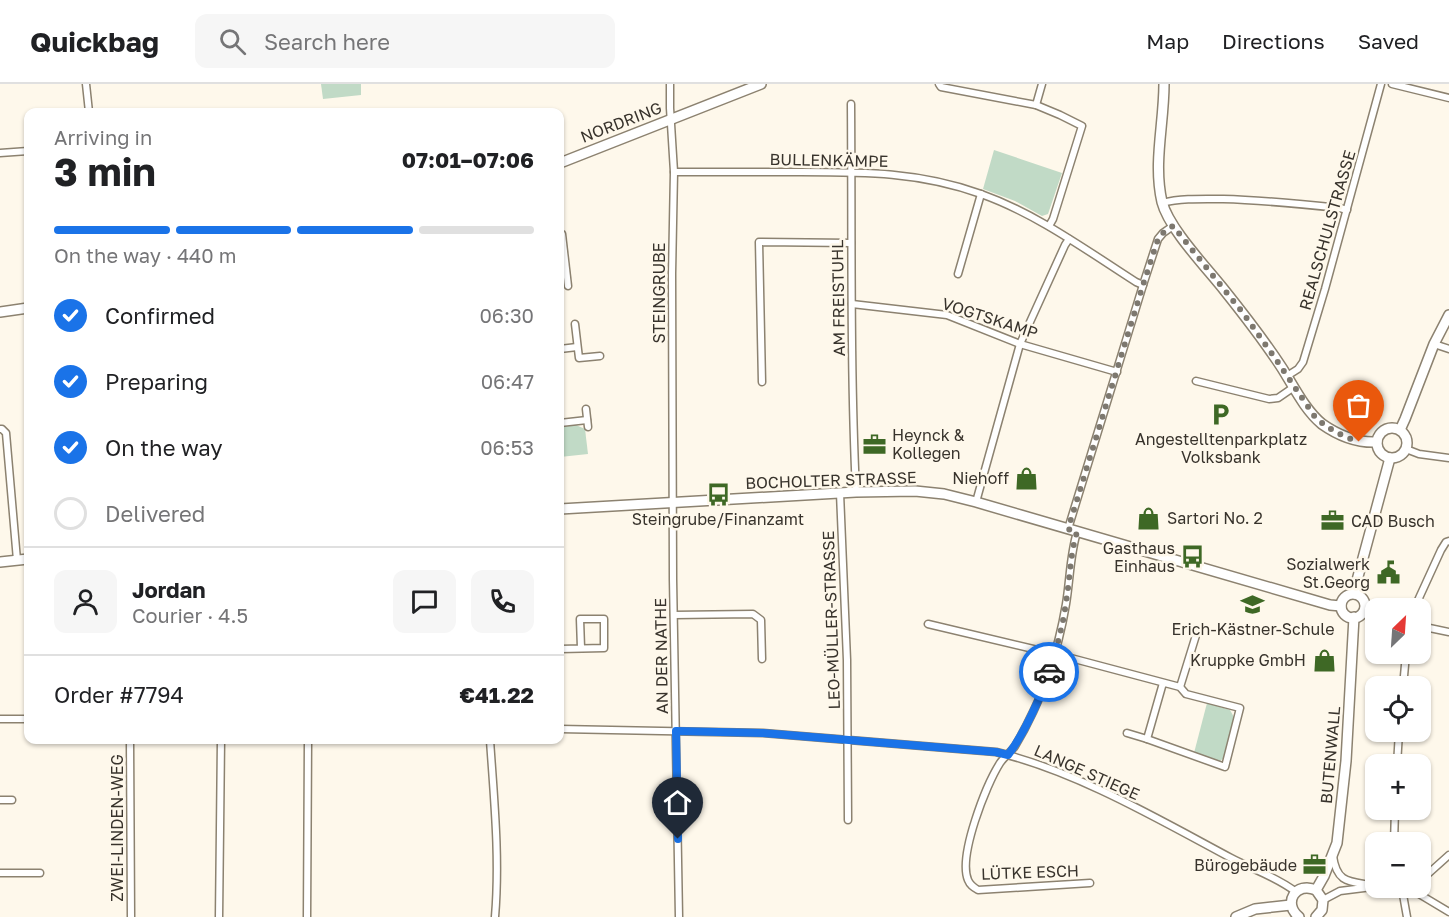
<!DOCTYPE html>
<meta charset="utf-8">
<style>
body{margin:0;font-family:"Golos Text",sans-serif;background:#f6f6f6;color:#202124;height:100vh;display:flex;flex-direction:column;font-size:22px;white-space:nowrap}
*{box-sizing:border-box;margin:0}
p{font-size:20px;color:#757577}
.icon{flex:none;width:33px;height:33px;fill:none;stroke:currentColor;stroke-width:2;stroke-linecap:round;stroke-linejoin:round}
.map{position:relative;flex:1;overflow:hidden}
.sheet{position:absolute;left:24px;top:24px;width:540px;height:636px;display:flex;flex-direction:column;background:#fff;border-radius:12px;box-shadow:0 2px 4px #0004}
.sheet>*{flex:none}
.needle{width:39px;rotate:25deg}
.tools{position:absolute;left:1365px;top:514px;display:grid;gap:12px}
.tools a{display:grid;place-items:center;width:66px;height:66px;border-radius:12px;background:#fff;box-shadow:0 2px 4px #0004;font-size:30px}
.pin{position:absolute;display:grid;place-items:center;width:51px;height:51px;color:#fff;margin:-62px -26px;border-radius:50% 50% 50% 0;rotate:-45deg;box-shadow:0 0 6px #0007}
.pin .icon{rotate:45deg}
.courier{position:absolute;display:grid;place-items:center;width:60px;height:60px;margin:-30px;border:4px solid #1a73e8;border-radius:50%;background:#fff;color:#222;box-shadow:0 2px 8px #0007}
.overview em{font-style:normal;font-weight:700}
.overview div{display:flex;flex-direction:column-reverse}
.overview{display:flex;align-items:center;justify-content:space-between;height:102px;padding:0 30px}
h1{font-size:39px;font-weight:700;line-height:45px}
.bar{display:grid;grid-template-columns:repeat(4,1fr);gap:9px 6px;align-content:center;height:72px;padding:0 30px}
.bar i{height:8px;border-radius:4px;background:#e0e0e0}
.bar .current{background:#1a73e8}
.bar p{grid-column:span 4}
.line{display:flex;align-items:center;gap:15px;padding:0 30px;border-top:2px solid #e0e0e0}
.line div{flex:1}
.round{display:grid;place-items:center;flex:none;width:63px;height:63px;border-radius:12px;background:#f6f6f6}
ol{padding:0 30px;list-style:none}
li{display:flex;align-items:center;gap:18px;height:66px}
li p{margin-inline-start:auto}
li .icon{padding:6px;border-radius:50%;background:#1a73e8;color:#fff;stroke-width:4}
li:last-child{color:#757577}
li i{width:33px;height:33px;border:3px solid #e0e0e0;border-radius:50%}
header{display:flex;align-items:center;gap:36px;box-sizing:border-box;height:84px;padding:0 30px;background:#fff;border-bottom:2px solid #e0e0e0}
header strong{font-size:28px}
nav{display:flex;gap:33px;margin-inline-start:auto;font-size:21px}
.search{width:420px;height:54px;background:#f6f6f6;display:flex;align-items:center;gap:15px;box-sizing:border-box;padding:0 21px;border-radius:12px;color:#757577;font-size:22px}
.map>svg:first-child{display:block}
.green{fill:#c1dac6}
.lines{fill:none;stroke-linecap:round;stroke-linejoin:round}
.street-casing{stroke:#8c8270;stroke-width:9}
.secondary-casing{stroke:#8c8270;stroke-width:12}
.street{stroke:#fff;stroke-width:6}
.secondary{stroke:#fff;stroke-width:9}
.done{stroke:#7d786f;stroke-width:6;stroke-dasharray:0 10.8}
.route{stroke:#1a73e8;stroke-width:8}
.labels{text-anchor:middle;stroke-width:5;stroke-linejoin:round;paint-order:stroke}
.street-label{font-size:16px;fill:#38332c;stroke:#fef8eb}
.poi-label{font-size:16px;fill:#38332c;stroke:#fef8eb;text-anchor:end}
</style>
<header>
<strong>Quickbag</strong>
<div class="search"><svg class="icon" aria-label="search" viewBox="0 0 24 24"><circle cx="10" cy="10" r="6"/><path d="M15 15l6 6"/></svg>Search here</div>
<nav><a>Map</a><a>Directions</a><a>Saved</a></nav>
</header>
<div class="map">
<svg width="1449" height="833" viewBox="0 0 1449 833">
<rect width="100%" height="100%" fill="#fef8eb"/>
<g class="green">
<path d="M321,0h40v11l-38,4z"/>
<path d="M994,66l68,23 -14,41 -6,2 -27,-15 -32,-12z"/>
<path d="M576,341l9,4 3,25 -28,3v-30z"/>
<path d="M1207,619l23,7 5,9 -10,38 -5,4 -26,-8z"/>
</g>
<g class="lines">
<defs>
<g id="street">
<path d="M86,0l3,28"/>
<path d="M670,0v24l4,64 -2,102 1,305 6,338"/>
<path d="M939,0l2,3 95,18 24,10 22,11 -29,93 -4,7"/>
<path d="M1392,0l57,14"/>
<path d="M851,20c1,129 -1,259 5,388"/>
<path d="M1036,21l6,-21"/>
<path d="M0,69l28,-2"/>
<path d="M674,88c42,0 85,0 127,0 64,0 119,0 180,22 56,20 105,56 155,88l7,3"/>
<path d="M1162,119c20,-5 41,-4 61,-4 39,1 78,5 117,9l7,2"/>
<path d="M562,150l6,52"/>
<path d="M958,190l23,-80"/>
<path d="M852,220l95,11 73,29 97,28"/>
<path d="M575,240l4,34 21,-2"/>
<path d="M1434,260l15,5"/>
<path d="M560,265l17,-2"/>
<path d="M1287,292l11,-7 5,-7 22,-73 56,-205"/>
<path d="M1196,297l73,18 9,-1 16,-11"/>
<path d="M762,298l-3,-140 92,1"/>
<path d="M586,325l2,18"/>
<path d="M560,339l27,-3"/>
<path d="M0,345h2l4,4 11,127"/>
<path d="M1406,365l13,5 30,4"/>
<path d="M840,409l7,167 1,160"/>
<path d="M976,418l44,-158 45,-99 4,-6"/>
<path d="M1068,445l75,-244 15,-46 5,-6 10,-7"/>
<path d="M1077,448c-7,23 -7,48 -11,72 -4,24 -10,48 -18,71 -7,22 -21,51 -33,71 -4,6 -11,11 -15,17 -14,22 -42,93 -32,117 2,5 5,7 10,10l112,-7"/>
<path d="M1414,525l27,-59 5,-8 3,-1"/>
<path d="M1364,526l12,4"/>
<path d="M674,531l79,-1 8,6 1,39"/>
<path d="M928,540l139,33 113,30 6,7 54,14 -15,59 -78,-28 16,-56"/>
<path d="M1420,542l29,6"/>
<path d="M560,565l44,-1v-29h-24l1,29"/>
<path d="M1180,603l17,-55"/>
<path d="M1403,603l3,-33"/>
<path d="M0,635h28"/>
<path d="M560,645l203,4 233,19c80,19 162,67 235,106 21,11 46,19 65,34"/>
<path d="M1127,649l20,6"/>
<path d="M130,656l1,177"/>
<path d="M490,656c4,59 10,118 5,177"/>
<path d="M1397,681l2,-33"/>
<path d="M0,716h12"/>
<path d="M1394,759l1,-33"/>
<path d="M1333,772c4,29 18,25 43,30"/>
<path d="M0,789h40"/>
<path d="M1420,797l29,-26"/>
<path d="M1415,804l4,6 30,18"/>
<path d="M1402,805l5,28"/>
<path d="M1323,816l17,-9 32,-4"/>
<path d="M219,833l2,-177"/>
<path d="M307,833l1,-177"/>
</g>
<g id="secondary">
<path d="M1164,0c0,40 -11,79 -2,118 7,27 45,66 63,89 20,25 40,51 57,77 12,19 23,42 40,56 17,12 35,19 55,18"/>
<path d="M560,79l201,-79"/>
<path d="M0,228l28,-4"/>
<circle cx="1392" cy="359" r="15"/>
<path d="M1400,346l5,-11 29,-75 15,-29"/>
<path d="M560,425l296,-17 59,-1 29,3 32,8 354,103 11,1"/>
<path d="M0,478l28,-3"/>
<path d="M1355,510l1,-10 34,-126"/>
<circle cx="1353" cy="522" r="12"/>
<path d="M1316,806l8,-14 13,-33 9,-82 8,-144"/>
<path d="M1236,833l19,-8 36,-4"/>
<path d="M1299,833c-17,-14 -3,-36 17,-27l7,10 -1,10 -6,7"/>
</g>
</defs>
<use href="#street" class="street-casing"/>
<use href="#secondary" class="secondary-casing"/>
<use href="#street" class="street"/>
<use href="#secondary" class="secondary"/>
</g>
<g class="lines">
<path class="done" d="M1049,588c7,-22 14,-46 17,-70 4,-23 4,-47 11,-70l-9,-3 75,-244 15,-46 5,-6 10,-7 70,87 32,45 40,59c13,12 27,19 44,25"/>
<path class="route" d="M678,755l-2,-108 87,2 233,19 12,3c16,-21 33,-58 41,-83"/>
</g>
<defs>
<symbol id="parking-bare" viewBox="-9 -9 18 18"><path d="M-3.5-5.5H1a3.5 3.5 0 0 1 0 7H-1V5.5H-3.5ZM-1-3.4V-.6H.8a1.4 1.4 0 0 0 0-2.8Z" fill="#3e6825" stroke="#fef8eb" stroke-width="2.5" paint-order="stroke"/></symbol>
<symbol id="office-bare" viewBox="-9 -9 18 18"><path d="M-6-3h4V-5.5h4V-3h4V5H-6ZM-1-4.5V-3h2v-1.5ZM-6 0V1H6V0Z" fill="#3e6825" stroke="#fef8eb" stroke-width="2.5" paint-order="stroke"/></symbol>
<symbol id="shop-bare" viewBox="-9 -9 18 18"><path d="M-5-2.5h2.3a2.7 3.5 0 0 1 5.4 0H5L5.5 6h-11ZM-1.5-2.5h3a1.5 2.3 0 0 0-3 0Z" fill="#3e6825" stroke="#fef8eb" stroke-width="2.5" paint-order="stroke"/></symbol>
<symbol id="bus-bare" viewBox="-9 -9 18 18"><path d="M-5-6H5V4H4V6H2V4H-2V6H-4V4H-5ZM-3.5-4V0h7V-4ZM-3.5 1.2v1.5H-2V1.2ZM2 1.2v1.5H3.5V1.2Z" fill="#3e6825" stroke="#fef8eb" stroke-width="2.5" paint-order="stroke"/></symbol>
<symbol id="civic-bare" viewBox="-9 -9 18 18"><path d="M-.6-6.5H3V-4.5H.6V-3L4-1V1h2V6H-6V1h2V-1L-.6-3ZM-1.2 2.5V6h2.4V2.5Z" fill="#3e6825" stroke="#fef8eb" stroke-width="2.5" paint-order="stroke"/></symbol>
<symbol id="school-bare" viewBox="-9 -9 18 18"><path d="M0-5L7-2L0 1L-7-2ZM-4 1L0 2.5L4 1V4Q0 6-4 4Z" fill="#3e6825" stroke="#fef8eb" stroke-width="2.5" paint-order="stroke"/></symbol>
</defs>
<g fill-rule="evenodd">
<use href="#parking-bare" x="1204" y="314" width="33" height="33"/>
<use href="#office-bare" x="858" y="344" width="33" height="33"/>
<use href="#shop-bare" x="1010" y="378" width="33" height="33"/>
<use href="#bus-bare" x="702" y="394" width="33" height="33"/>
<use href="#shop-bare" x="1132" y="418" width="33" height="33"/>
<use href="#office-bare" x="1316" y="420" width="33" height="33"/>
<use href="#bus-bare" x="1176" y="456" width="33" height="33"/>
<use href="#civic-bare" x="1372" y="472" width="33" height="33"/>
<use href="#school-bare" x="1236" y="504" width="33" height="33"/>
<use href="#shop-bare" x="1308" y="560" width="33" height="33"/>
<use href="#office-bare" x="1298" y="764" width="33" height="33"/>
</g>
<g class="labels">
<g class="street-label">
<text transform="translate(621 38) rotate(-21)" y="6">NORDRING</text>
<text transform="translate(829 76) rotate(1)" y="6">BULLENKÄMPE</text>
<text transform="translate(1327 146) rotate(-74)" y="6">REALSCHULSTRASSE</text>
<text transform="translate(659 209) rotate(-90)" y="6">STEINGRUBE</text>
<text transform="translate(838 214) rotate(-91)" y="6">AM FREISTUHL</text>
<text transform="translate(990 234) rotate(18)" y="6">VOGTSKAMP</text>
<text transform="translate(831 396) rotate(-2)" y="6">BOCHOLTER STRASSE</text>
<text transform="translate(831 536) rotate(-92)" y="6">LEO-MÜLLER-STRASSE</text>
<text transform="translate(661 572) rotate(-91)" y="6">AN DER NATHE</text>
<text transform="translate(1330 671) rotate(-85)" y="6">BUTENWALL</text>
<text transform="translate(1087 688) rotate(24)" y="6">LANGE STIEGE</text>
<text transform="translate(117 744) rotate(-90)" y="6">ZWEI-LINDEN-WEG</text>
<text transform="translate(1030 788) rotate(-2)" y="6">LÜTKE ESCH</text>
</g>
<g class="poi-label">
<text x="892" y="357" text-anchor="start">Heynck &amp;<tspan x="892" dy="18">Kollegen</tspan></text>
<text x="1221" y="361" text-anchor="middle">Angestelltenparkplatz<tspan x="1221" dy="18">Volksbank</tspan></text>
<text x="1009" y="400">Niehoff</text>
<text x="1167" y="440" text-anchor="start">Sartori No. 2</text>
<text x="718" y="441" text-anchor="middle">Steingrube/Finanzamt</text>
<text x="1351" y="443" text-anchor="start">CAD Busch</text>
<text x="1175" y="470">Gasthaus<tspan x="1175" dy="18">Einhaus</tspan></text>
<text x="1370" y="486">Sozialwerk<tspan x="1370" dy="18">St.Georg</tspan></text>
<text x="1253" y="551" text-anchor="middle">Erich-Kästner-Schule</text>
<text x="1306" y="582">Kruppke GmbH</text>
<text x="1297" y="787">Bürogebäude</text>
</g>
</g>
</svg>
<div class="tools">
<a><svg class="needle" viewBox="-14 -14 28 28"><path d="M0-13l5 13h-10z" fill="#e53935"/><path d="M0 13l5-13h-10z" fill="#757577"/></svg></a>
<a><svg class="icon" aria-label="locate" viewBox="0 0 24 24"><circle cx="12" cy="12" r="6"/><path d="M12 2v4M12 18v4M2 12h4M18 12h4"/></svg></a>
<a>+</a>
<a>−</a>
</div>
<div class="pin" style="left:1359px;top:358px;background:#ea580c"><svg class="icon" aria-label="bag" viewBox="0 0 24 24"><path d="M5 8h14l-1 12H6zM9 8a3 3 0 0 1 6 0"/></svg></div>
<div class="pin" style="left:678px;top:755px;background:#1f2937"><svg class="icon" aria-label="home" viewBox="0 0 24 24"><path d="M3 11l9-7 9 7M6 9v11h12V9"/></svg></div>
<div class="courier" style="left:1049px;top:588px"><svg class="icon" aria-label="car" viewBox="0 0 24 24"><path d="M5 17H2v-5l4-1 3-4h7l3 4 3 1v5h-3M9 17h6M6 11h13"/><circle cx="7" cy="17" r="2"/><circle cx="17" cy="17" r="2"/></svg></div>
<section class="sheet">
<div class="overview"><div><h1>3 min</h1><p>Arriving in</p></div><em>07:01–07:06</em></div>
<div class="bar"><i class="current"></i><i class="current"></i><i class="current"></i><i></i><p>On the way · 440 m</p></div>
<ol>
<li><svg class="icon" aria-label="check" viewBox="0 0 24 24"><path d="M5 12l5 5 9-10"/></svg>Confirmed<p>06:30</p></li>
<li><svg class="icon" aria-label="check" viewBox="0 0 24 24"><path d="M5 12l5 5 9-10"/></svg>Preparing<p>06:47</p></li>
<li><svg class="icon" aria-label="check" viewBox="0 0 24 24"><path d="M5 12l5 5 9-10"/></svg>On the way<p>06:53</p></li>
<li><i></i>Delivered</li>
</ol>
<div class="line" style="height:108px"><a class="round"><svg class="icon" aria-label="person" viewBox="0 0 24 24"><circle cx="12" cy="8" r="4"/><path d="M4 21q1-7 8-7t8 7"/></svg></a><div><b>Jordan</b><p>Courier · 4.5</p></div><a class="round"><svg class="icon" aria-label="chat" viewBox="0 0 24 24"><path d="M4 5h16v11H9l-5 4z"/></svg></a><a class="round"><svg class="icon" aria-label="phone" viewBox="0 0 24 24"><path d="M5 4h4l2 5-3 2q2 4 5 5l2-3 5 2v4C11 20 4 13 5 4z"/></svg></a></div>
<div class="line" style="height:78px"><div>Order #7794</div><b>€41.22</b></div>
</section>
</div>
